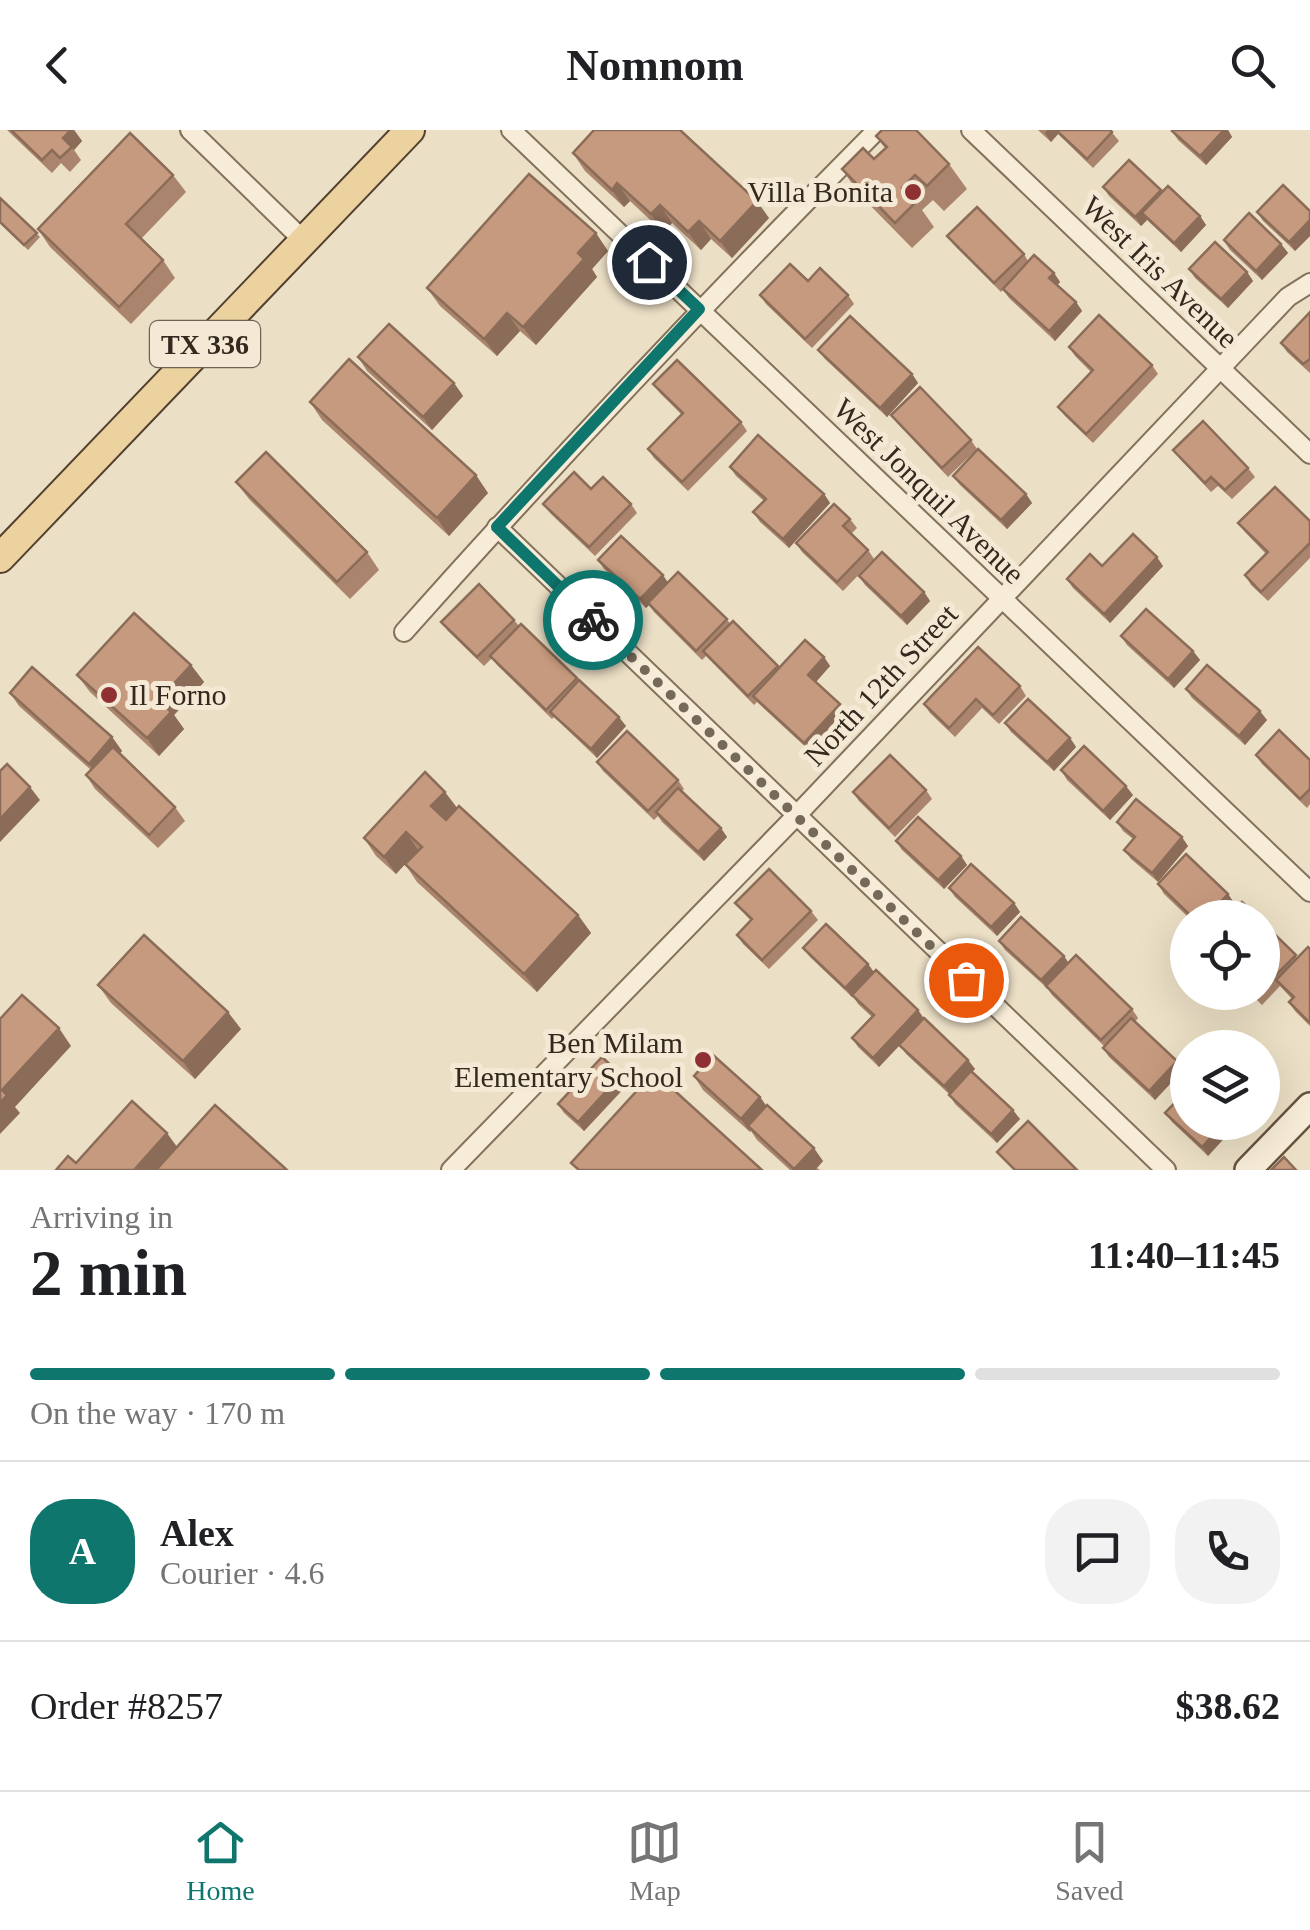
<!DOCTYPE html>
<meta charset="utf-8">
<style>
body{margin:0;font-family:Georgia,serif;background:#f2f2f2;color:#202124;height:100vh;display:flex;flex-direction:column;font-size:38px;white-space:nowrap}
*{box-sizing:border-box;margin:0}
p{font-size:32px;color:#757577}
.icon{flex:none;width:55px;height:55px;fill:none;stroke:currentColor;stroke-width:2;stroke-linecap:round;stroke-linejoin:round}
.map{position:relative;height:1040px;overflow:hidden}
.side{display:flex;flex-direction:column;background:#fff;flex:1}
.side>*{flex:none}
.buttons{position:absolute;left:1170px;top:770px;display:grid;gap:20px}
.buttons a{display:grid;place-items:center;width:110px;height:110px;border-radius:50%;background:#fff;box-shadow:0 10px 40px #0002;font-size:50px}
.pin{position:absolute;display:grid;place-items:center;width:85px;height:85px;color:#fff;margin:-42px;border:5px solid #fff;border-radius:50%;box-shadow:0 2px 10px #0007}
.courier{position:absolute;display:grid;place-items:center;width:100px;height:100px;margin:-50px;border:8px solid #0f766e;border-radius:50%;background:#fff;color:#222;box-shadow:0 2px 12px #0007}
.headline em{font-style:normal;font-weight:800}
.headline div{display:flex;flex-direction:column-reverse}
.headline{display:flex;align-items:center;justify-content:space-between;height:170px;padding:0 30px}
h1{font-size:65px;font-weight:800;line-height:75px}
.bar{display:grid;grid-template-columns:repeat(4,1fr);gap:15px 10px;align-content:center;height:120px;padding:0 30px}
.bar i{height:12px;border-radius:8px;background:#e0e0e0}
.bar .active{background:#0f766e}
.bar p{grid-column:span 4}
.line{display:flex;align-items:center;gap:25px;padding:0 30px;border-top:2px solid #e0e0e0}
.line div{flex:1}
.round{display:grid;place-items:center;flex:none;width:105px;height:105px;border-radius:40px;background:#f2f2f2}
header{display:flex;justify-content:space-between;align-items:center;height:130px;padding:0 30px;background:#fff;font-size:45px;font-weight:800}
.menu{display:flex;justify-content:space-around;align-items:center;height:140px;border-top:2px solid #e0e0e0;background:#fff;font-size:28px;color:#757577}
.menu a{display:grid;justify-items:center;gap:5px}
.menu .active{color:#0f766e}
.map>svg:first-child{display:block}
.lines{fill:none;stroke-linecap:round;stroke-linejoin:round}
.street-casing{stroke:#84715c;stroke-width:22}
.secondary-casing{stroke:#66523f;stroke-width:30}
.primary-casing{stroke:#523f30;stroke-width:32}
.street{stroke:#f6ecd7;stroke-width:18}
.secondary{stroke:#f6ecd7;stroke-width:25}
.primary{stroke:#ebd29f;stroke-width:28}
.wall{fill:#aa846c}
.shaded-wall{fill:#8b6c58}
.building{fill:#c69a7e;stroke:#8b6c58;stroke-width:2.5}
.done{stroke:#756959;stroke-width:10;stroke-dasharray:0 18}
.route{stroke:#0f766e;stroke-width:12}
.poi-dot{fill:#8f3133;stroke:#f3e9d4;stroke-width:4}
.labels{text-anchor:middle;stroke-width:10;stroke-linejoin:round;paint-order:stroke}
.shield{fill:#f3e9d4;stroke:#6e6355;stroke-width:2.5}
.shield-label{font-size:28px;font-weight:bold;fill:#35291f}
.poi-label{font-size:30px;fill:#35291f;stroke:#f3e9d4;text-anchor:end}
.street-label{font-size:30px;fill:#35291f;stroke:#f3e9d4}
</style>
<header><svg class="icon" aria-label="back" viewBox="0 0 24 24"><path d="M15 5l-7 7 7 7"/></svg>Nomnom<svg class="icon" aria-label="search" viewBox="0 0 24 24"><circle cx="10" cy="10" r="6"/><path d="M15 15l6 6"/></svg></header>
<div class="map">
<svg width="1310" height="1040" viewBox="0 0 1310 1040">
<rect width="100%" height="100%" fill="#ebdfc5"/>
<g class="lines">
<defs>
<g id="street">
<path d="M190,0l114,111"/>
<path d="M511,0l799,762"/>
<path d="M971,0l339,324"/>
<path d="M497,397l669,643"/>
<path d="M404,502c153,-172 311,-339 473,-502"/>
<path d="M451,1040l344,-353 493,-520 22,-14"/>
</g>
<path id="secondary" d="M1248,1040l62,-64"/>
<path id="primary" d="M0,428l410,-428"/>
</defs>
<use href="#street" class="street-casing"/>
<use href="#secondary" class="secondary-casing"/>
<use href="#primary" class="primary-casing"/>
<use href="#street" class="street"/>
<use href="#secondary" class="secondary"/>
<use href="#primary" class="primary"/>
</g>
<g class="wall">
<path d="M7,0h67l8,11 -8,9 7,10 -11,12 -9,-9 -9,10z"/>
<path d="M1038,0h72l9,11 -26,27 -35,-34 -7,8z"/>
<path d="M1173,0h55l4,7 -26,28 -28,-25 -6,-9z"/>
<path d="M876,6l73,28 18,25 -23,22 -11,-11 -11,10 12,17 -22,21 -53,-54 -17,-25 32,-10 11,-11z"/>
<path d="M573,23l196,65 -37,40 -21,-19 -10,11 -29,-27 -9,9 -33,-31 -6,6 -39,-36z"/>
<path d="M173,45l13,17 -45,47 22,21 12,18 -44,46 -81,-77 -12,-18z"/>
<path d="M1103,57l59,5 38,24 6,9 -25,27 -34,-32 -6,6 -32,-30z"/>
<path d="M0,68l40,39 -12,13 -28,-27z"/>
<path d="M1310,81v25l-15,15 -32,-30 -6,-9z"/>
<path d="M947,106l77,18 4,7 26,12 6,9 -3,3 19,17 6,9 -27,30 -46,-43 -6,-8 -2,2 -47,-47z"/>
<path d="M1224,111l57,3 7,9 -26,27 -32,-30z"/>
<path d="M608,121l-16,18 5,8 -61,68 -16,-14 -23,25 -57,-50 -13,-18z"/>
<path d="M1189,139l58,3 6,9 -25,27 -33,-30z"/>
<path d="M808,151l40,14 6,9 -42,44 -46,-44 -6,-9z"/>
<path d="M1310,182v61l-23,-21 -6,-9z"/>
<path d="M1069,217l83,18 6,9 -65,69 -28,-27 -7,-9 33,-35 -16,-16z"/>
<path d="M818,220l94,24 6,9 -31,34 -62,-58z"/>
<path d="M358,227l96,26 9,13 -31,34 -65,-59z"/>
<path d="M653,254l88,38 6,9 -59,60 -34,-33 -6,-9 34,-34 -22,-22z"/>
<path d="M310,272l178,91 -39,43 -127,-116z"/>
<path d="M891,285l80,25 6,9 -29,28 -50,-53z"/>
<path d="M1173,320l75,18 7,9 -23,22 -14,-13 -7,6 -31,-33z"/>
<path d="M730,337l94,27 6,9 -41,45 -29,-26 -7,-10 11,-11 -28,-25z"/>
<path d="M953,346l73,18 6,9 -25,26 -47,-44z"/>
<path d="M236,352l131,70 12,18 -29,29 -101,-100z"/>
<path d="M591,359l40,15 6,9 -42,43 -45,-43 -7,-9z"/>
<path d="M850,389l7,9 -6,6 17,16 6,9 -31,32 -41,-39 -6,-9z"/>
<path d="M1310,391v37l-42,43 -17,-16 -6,-10 21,-21 -21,-22 -7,-9z"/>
<path d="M598,430l70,22 59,37 3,5 3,-3 47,47 44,-11 6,9 -14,16 24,22 7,9 -36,39 -54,-50 -3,3 -48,-49 -4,4 -48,-48 -5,-7 -3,3 -42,-39z"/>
<path d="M1102,436h61l-53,57 -37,-35 -6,-9z"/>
<path d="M859,446l65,16 6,9 -23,24 -42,-40z"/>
<path d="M514,490l5,6 58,52 49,48 -29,32 -43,-41 -2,2 -55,-54 -5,-7 -8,8 -36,-35 -7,-9z"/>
<path d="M1121,506l72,15 7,9 -26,28 -47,-43z"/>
<path d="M191,535l13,17 -30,33 10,14 -25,27 -69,-64 -13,-17z"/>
<path d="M1020,556l6,10 -27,28 -17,-16 -27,29 -25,-24 -6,-9z"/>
<path d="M1186,559l81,31 -22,25 -53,-47z"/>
<path d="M10,563l102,44 10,14 -3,3 56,53 10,14 -27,27 -63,-59 -9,-14 5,-5 -72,-64z"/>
<path d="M1005,593l65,15 6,9 -22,24 -43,-39z"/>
<path d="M1256,625l54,5v44l-3,4 -45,-44z"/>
<path d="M597,632l81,18 6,9 -2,2 45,46 -23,24 -42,-39 -4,-6 -4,4 -51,-49z"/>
<path d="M1061,640l72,25 -23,25 -43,-40z"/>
<path d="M926,660l6,9 -37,38 -36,-36 -6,-9z"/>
<path d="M457,678l121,107 13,18 -54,59 -120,-110 -12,-18 -9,10 -20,-18 -12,-18z"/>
<path d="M1117,692l71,24 -30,36 -27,-23 -7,-9 9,-11 -10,-8z"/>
<path d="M896,711l65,15 6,9 -23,24 -42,-39z"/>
<path d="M1158,754l70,10 6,9 -14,15h-31l-25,-24z"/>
<path d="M949,758l65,15 6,9 -23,24 -42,-39z"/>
<path d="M735,773l76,8 7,9 -49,49 -26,-25 -6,-9 14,-14z"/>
<path d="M1262,792l35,36 13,-9v77l-15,-15 -6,-9 3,-3 -12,-13 -18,19 -13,-13h13z"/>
<path d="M999,811l65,15 4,7 64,46 6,9 -3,4 42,39 6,9 -28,30 -46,-43 -6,-9 1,-2 -52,-51 -4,-6 -43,-39z"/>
<path d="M803,818l65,16 6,8 44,38 6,9 44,41 7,9 -3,3 48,47 -23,24 -42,-39 -6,-10 -43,-40 -6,-9 -21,22 -21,-20 -6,-9 20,-21 -14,-13 -5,-8 -1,1 -42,-40z"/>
<path d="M98,855l143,44 -46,50 -84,-76z"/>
<path d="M694,946l66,21 6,9 57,55 -6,7 3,2h-30l-33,-30 -6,-9 -1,1 -47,-42z"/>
<path d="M628,954l-44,47 -20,-18 -6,-9z"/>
<path d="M1165,983l23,9h51l-31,34 -36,-34z"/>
</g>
<g class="shaded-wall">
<path d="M71,0h3l8,11 -8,9 -11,-12z"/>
<path d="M1047,0h8l3,4 -7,8 -6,-9z"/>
<path d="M1224,0h4l4,7 -26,28 -6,-9z"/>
<path d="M617,53l13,18 -6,6 -12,-17z"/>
<path d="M1161,60l6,9 -25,14 5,7 -6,6 -6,-9z"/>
<path d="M757,71l12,17 -37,40 -12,-17z"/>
<path d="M660,75l12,18 -9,9 -12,-18z"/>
<path d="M1200,86l6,9 -25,27 -7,-9z"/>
<path d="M1310,90v16l-15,15 -6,-9z"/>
<path d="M699,91l12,18 -10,11 -13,-18z"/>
<path d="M596,103l12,18 -16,18 5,8 -61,68 -13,-18 55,-74z"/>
<path d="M1281,114l7,9 -26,27 -6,-9z"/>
<path d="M1247,142l6,9 -25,27 -7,-9z"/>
<path d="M1054,143l6,9 -4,5 -7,-9z"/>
<path d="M1076,172l6,9 -27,30 -6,-10z"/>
<path d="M507,183l13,18 -23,25 -13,-17z"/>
<path d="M912,244l6,9 -31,34 -7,-9z"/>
<path d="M454,253l9,13 -31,34 -9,-13z"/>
<path d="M476,345l12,18 -39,43 -12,-18z"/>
<path d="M824,364l6,9 -41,45 -6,-9z"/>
<path d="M1026,364l6,9 -25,26 -6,-9z"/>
<path d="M1157,427l6,9 -53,57 -6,-9z"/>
<path d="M663,445l6,9 -23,24 -6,-9z"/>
<path d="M924,462l6,9 -23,24 -6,-9z"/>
<path d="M1193,521l7,9 -26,28 -6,-9z"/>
<path d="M824,527l6,9 -16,18 -6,-9z"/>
<path d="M191,535l13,17 -30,33 10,14 -25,27 -12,-18 12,-38z"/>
<path d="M840,574l7,9 -36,39 -7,-9z"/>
<path d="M1260,581l7,9 -22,25 -6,-9z"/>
<path d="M619,587l7,9 -29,32 -6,-9z"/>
<path d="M112,607l10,14 -24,26 -9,-13z"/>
<path d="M1070,608l6,9 -22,24 -7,-9z"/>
<path d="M1126,656l7,9 -23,25 -7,-9z"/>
<path d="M30,657l10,13 -40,42v-23z"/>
<path d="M445,662l13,17 -14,15 -13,-18z"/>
<path d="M721,698l6,9 -23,24 -6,-9z"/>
<path d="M406,702l12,18 -22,24 -12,-17z"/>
<path d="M1182,707l6,9 -30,36 -6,-9z"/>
<path d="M961,726l6,9 -23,24 -6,-9z"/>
<path d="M1228,764l6,9 -14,15h-15z"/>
<path d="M1014,773l6,9 -23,24 -6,-9z"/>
<path d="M578,785l13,18 -54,59 -13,-18z"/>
<path d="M1064,826l6,9 -23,24 -6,-9z"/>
<path d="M868,834l6,9 -22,24 -7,-9z"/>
<path d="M918,880l6,9 -45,48 -6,-9z"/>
<path d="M228,882l13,17 -46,50 -12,-18z"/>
<path d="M59,898l12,18 -56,61 5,6 -20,21v-31l2,-13z"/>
<path d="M968,930l7,9 -25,26 -6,-9z"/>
<path d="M1177,931l6,9 -28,30 -6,-9z"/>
<path d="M621,945l7,9 -44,47 -6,-9z"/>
<path d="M760,967l10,14 -22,15 2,6 -9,-13z"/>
<path d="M1013,980l7,9 -23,24 -6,-9z"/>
<path d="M1225,992h14l-31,34 -6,-9z"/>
<path d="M167,1003l13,18 -18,19h-28z"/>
<path d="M814,1018l9,13 -8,9h-20l-1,-1z"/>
</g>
<g class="building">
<path d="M11,0h60l-8,8 9,9 -12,11 -8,-8 -10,10z"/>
<path d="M594,0h86l77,71 -37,40 -21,-20 -11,11 -28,-27 -9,9 -34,-31 -5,7 -39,-37z"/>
<path d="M882,0h34l33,34 -22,22 -12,-11 -13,13 14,14 -21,21 -53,-54 21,-21 11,11 13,-12 -11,-11z"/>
<path d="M1056,0h54l2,2 -25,27z"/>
<path d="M1173,0h51l-24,26 -28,-25z"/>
<path d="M130,3l43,42 -47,49 37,36 -44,47 -81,-78z"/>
<path d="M1129,30l32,30 -26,27 -32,-30z"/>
<path d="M529,44l67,59 -18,20 6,6 -61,68 -16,-14 -23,26 -57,-51z"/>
<path d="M1283,55l27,26v9l-21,22 -32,-30z"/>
<path d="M1168,56l32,30 -26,27 -32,-30z"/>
<path d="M0,68l37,35 -13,12 -24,-23z"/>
<path d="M977,77l47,47 -30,29 -47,-47z"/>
<path d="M1249,83l32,31 -25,27 -32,-31z"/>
<path d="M1215,112l32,30 -26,27 -32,-30z"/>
<path d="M1034,125l20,18 -5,5 27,24 -27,29 -46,-42z"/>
<path d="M790,134l18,17 12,-13 28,27 -43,44 -45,-44z"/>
<path d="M1310,182v47l-7,5 -22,-21z"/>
<path d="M1099,185l53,50 -66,69 -28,-27 35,-37 -24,-23z"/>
<path d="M850,186l62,58 -32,34 -62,-58z"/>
<path d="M389,194l65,59 -31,34 -65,-60z"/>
<path d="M349,229l127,116 -39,43 -127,-116z"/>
<path d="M677,230l64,62 -59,60 -34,-33 35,-36 -30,-29z"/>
<path d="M920,257l51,53 -29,28 -51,-53z"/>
<path d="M1203,291l45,47 -23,22 -14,-13 -6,6 -32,-33z"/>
<path d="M758,305l66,59 -41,45 -30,-27 13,-13 -36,-32z"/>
<path d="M978,319l48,45 -25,26 -48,-44z"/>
<path d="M266,322l101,100 -30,30 -101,-100z"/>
<path d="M574,342l17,17 12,-12 28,27 -42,43 -46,-43z"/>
<path d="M1275,357l35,34v22l-49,49 -16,-17 23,-23 -30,-29z"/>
<path d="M834,374l16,15 -7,7 25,24 -31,32 -41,-39z"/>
<path d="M1133,404l24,23 -53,57 -37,-35 23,-25 12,12z"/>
<path d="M621,406l42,39 -23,24 -42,-39z"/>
<path d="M882,422l42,40 -23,24 -42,-40z"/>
<path d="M678,442l49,47 -31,32 -48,-48z"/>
<path d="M479,454l35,36 -37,37 -36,-35z"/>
<path d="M1146,479l47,42 -25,28 -47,-43z"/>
<path d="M134,483l57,52 -32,35 12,12 -24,26 -70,-63z"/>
<path d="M733,491l45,45 -30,30 -45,-45z"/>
<path d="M521,494l56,54 -31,32 -56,-54z"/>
<path d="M805,510l19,17 -16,18 32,29 -36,39 -51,-47z"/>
<path d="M978,517l42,39 -27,29 -17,-16 -27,29 -25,-24z"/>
<path d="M1207,535l53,46 -21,25 -53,-47z"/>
<path d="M32,537l80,70 -23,27 -79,-71z"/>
<path d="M579,550l40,37 -28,32 -41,-37z"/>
<path d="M1028,569l42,39 -23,24 -42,-39z"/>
<path d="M1279,600l31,30v29l-10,10 -44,-44z"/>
<path d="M627,601l51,49 -30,31 -51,-49z"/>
<path d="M1084,616l42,40 -23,25 -42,-41z"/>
<path d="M113,617l62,60 -26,28 -63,-60z"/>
<path d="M890,625l36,35 -37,38 -36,-36z"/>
<path d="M7,634l23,23 -30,32v-48z"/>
<path d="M425,642l20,20 -14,14 15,14 13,-14 119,109 -54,59 -119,-110 17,-17 -16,-15 -22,25 -20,-19z"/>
<path d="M678,658l43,40 -23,24 -42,-40z"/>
<path d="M1136,669l46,38 -30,36 -28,-23 11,-13 -18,-15z"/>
<path d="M918,687l43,39 -23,24 -42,-39z"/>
<path d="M1186,724l42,40 -23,24h-12l-35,-34z"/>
<path d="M971,734l43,39 -23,24 -42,-39z"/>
<path d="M769,739l42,42 -49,49 -25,-25 15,-16 -17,-16z"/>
<path d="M1242,772l16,16h-31z"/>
<path d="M1021,787l43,39 -23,24 -42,-39z"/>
<path d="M1262,792l34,33 -34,34z"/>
<path d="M826,794l42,40 -23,24 -42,-40z"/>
<path d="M144,805l84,77 -45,49 -85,-76z"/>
<path d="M1308,817l2,2v74l-21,-21 5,-5 -18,-17z"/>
<path d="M1076,825l56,54 -31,31 -55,-54z"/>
<path d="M876,840l42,40 -45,48 -21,-20 22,-23 -22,-20z"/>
<path d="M22,865l37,33 -57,62 5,5 -7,8v-84z"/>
<path d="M924,888l44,42 -24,26 -45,-41z"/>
<path d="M1131,888l46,43 -28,30 -46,-43z"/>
<path d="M713,925l47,42 -19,22 -47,-43z"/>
<path d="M602,927l19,18 -43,47 -20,-18z"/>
<path d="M971,941l42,39 -22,24 -42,-39z"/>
<path d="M654,942l108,98h-183l-8,-7z"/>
<path d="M1188,959v33h37l-23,25 -37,-34z"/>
<path d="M132,971l35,32 -33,37h-78l12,-14 8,7z"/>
<path d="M215,975l72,65h-131z"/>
<path d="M767,975l47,43 -20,21 -46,-43z"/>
<path d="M1028,991l49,49h-62l-18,-18z"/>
<path d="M1284,1027l12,13h-25z"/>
</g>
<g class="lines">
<path class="done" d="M593,490l373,360"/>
<path class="route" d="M593,490l-96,-93 202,-218 -50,-47"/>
</g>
<g class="poi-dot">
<circle cx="913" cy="62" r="10"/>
<circle cx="109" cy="565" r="10"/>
<circle cx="703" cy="930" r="10"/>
</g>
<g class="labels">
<rect class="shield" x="150" y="191" width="110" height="46" rx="8"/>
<g class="shield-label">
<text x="205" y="224">TX 336</text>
</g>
<g class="poi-label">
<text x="893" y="72">Villa Bonita</text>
<text x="129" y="575" text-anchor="start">Il Forno</text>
<text x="683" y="923">Ben Milam<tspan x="683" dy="34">Elementary School</tspan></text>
</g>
<g class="street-label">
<text transform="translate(1160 142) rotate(44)" y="10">West Iris Avenue</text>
<text transform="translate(929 361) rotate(44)" y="10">West Jonquil Avenue</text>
<text transform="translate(881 555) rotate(-47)" y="10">North 12th Street</text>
</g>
</g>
</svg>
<div class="buttons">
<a><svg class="icon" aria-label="locate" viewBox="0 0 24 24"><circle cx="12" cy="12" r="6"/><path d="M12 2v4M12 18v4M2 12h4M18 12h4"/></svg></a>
<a><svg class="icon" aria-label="layers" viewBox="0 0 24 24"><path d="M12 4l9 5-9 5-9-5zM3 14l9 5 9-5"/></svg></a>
</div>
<div class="pin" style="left:966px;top:850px;background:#ea580c"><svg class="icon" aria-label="bag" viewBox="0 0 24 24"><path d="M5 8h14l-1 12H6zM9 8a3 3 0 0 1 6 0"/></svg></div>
<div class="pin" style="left:649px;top:132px;background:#1f2937"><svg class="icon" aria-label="home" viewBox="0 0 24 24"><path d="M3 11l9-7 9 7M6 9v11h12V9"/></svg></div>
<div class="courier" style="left:593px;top:490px"><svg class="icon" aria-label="bike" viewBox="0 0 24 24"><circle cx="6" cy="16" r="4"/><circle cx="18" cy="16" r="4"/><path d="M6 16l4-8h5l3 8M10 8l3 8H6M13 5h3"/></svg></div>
</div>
<section class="side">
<div class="headline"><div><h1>2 min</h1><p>Arriving in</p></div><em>11:40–11:45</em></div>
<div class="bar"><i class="active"></i><i class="active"></i><i class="active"></i><i></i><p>On the way · 170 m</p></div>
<div class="line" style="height:180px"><b class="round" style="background:#0f766e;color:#fff">A</b><div><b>Alex</b><p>Courier · 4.6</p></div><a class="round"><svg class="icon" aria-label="chat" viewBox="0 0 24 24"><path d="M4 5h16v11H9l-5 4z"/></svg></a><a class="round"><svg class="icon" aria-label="phone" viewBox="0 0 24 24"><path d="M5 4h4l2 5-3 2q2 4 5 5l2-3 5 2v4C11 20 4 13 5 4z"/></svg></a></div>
<div class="line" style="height:130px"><div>Order #8257</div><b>$38.62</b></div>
</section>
<nav class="menu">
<a class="active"><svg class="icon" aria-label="home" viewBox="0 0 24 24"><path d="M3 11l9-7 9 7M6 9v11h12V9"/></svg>Home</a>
<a><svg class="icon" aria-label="map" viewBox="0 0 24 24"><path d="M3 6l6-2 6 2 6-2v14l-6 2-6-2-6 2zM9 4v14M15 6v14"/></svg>Map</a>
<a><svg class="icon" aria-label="saved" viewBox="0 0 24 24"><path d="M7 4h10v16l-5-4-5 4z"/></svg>Saved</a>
</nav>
